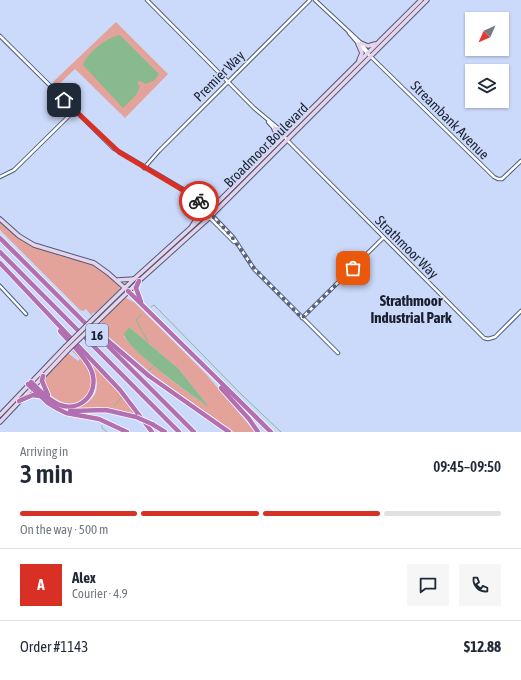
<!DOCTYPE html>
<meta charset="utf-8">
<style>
body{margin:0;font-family:"Asap Condensed",sans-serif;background:#f6f6f7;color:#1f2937;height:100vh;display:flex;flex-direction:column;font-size:15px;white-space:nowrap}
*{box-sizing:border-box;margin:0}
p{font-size:13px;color:#747a83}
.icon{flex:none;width:22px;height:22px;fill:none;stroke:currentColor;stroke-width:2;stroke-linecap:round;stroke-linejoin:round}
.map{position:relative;height:432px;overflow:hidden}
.drawer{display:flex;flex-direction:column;background:#fff;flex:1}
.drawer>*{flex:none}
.needle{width:26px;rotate:225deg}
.tools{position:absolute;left:465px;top:12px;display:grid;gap:8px}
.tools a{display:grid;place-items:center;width:44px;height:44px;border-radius:0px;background:#fff;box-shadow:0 1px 3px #0004;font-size:20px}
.pin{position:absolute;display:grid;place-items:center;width:34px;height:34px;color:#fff;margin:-17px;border-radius:8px;box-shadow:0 2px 6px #0006}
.courier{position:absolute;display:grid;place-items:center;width:40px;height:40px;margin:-20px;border:3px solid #d93025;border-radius:50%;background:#fff;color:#222;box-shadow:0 1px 5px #0007}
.headline em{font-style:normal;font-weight:600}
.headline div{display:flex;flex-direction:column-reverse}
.headline{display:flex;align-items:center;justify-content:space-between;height:68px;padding:0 20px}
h1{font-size:26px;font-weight:600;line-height:30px}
.bar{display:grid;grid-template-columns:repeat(4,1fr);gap:6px 4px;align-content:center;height:48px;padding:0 20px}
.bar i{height:5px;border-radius:3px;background:#e0e1e3}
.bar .current{background:#d93025}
.bar p{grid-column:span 4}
.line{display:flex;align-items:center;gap:10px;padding:0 20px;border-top:1px solid #e0e1e3}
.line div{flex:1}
.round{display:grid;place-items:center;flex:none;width:42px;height:42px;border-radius:0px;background:#f6f6f7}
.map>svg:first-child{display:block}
.green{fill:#e4a39a;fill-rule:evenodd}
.water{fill:#89ba8e}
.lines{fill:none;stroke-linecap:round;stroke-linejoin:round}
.stream{stroke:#89ba8e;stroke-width:1}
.street-casing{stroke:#4c5b7e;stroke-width:4.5}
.secondary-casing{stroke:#4c5b7e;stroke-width:5.5}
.highway-casing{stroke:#fff;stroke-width:6}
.street{stroke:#fff;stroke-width:2.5}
.secondary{stroke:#e8d4e8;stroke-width:3.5}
.highway{stroke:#b26fb1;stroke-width:4.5}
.secondary-bridge-casing{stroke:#4c5b7e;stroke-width:5.5;stroke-linecap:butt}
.highway-bridge-casing{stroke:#fff;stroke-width:6;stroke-linecap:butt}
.secondary-bridge{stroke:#e8d4e8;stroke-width:3.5}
.highway-bridge{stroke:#b26fb1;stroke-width:4.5}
.done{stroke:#586176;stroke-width:4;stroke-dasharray:0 7.2}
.route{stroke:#d93025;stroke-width:5}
.labels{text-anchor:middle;stroke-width:3;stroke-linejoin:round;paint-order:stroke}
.shield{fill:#cbd9fa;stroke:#4f586c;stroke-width:1}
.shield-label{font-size:13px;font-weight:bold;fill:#1a202f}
.street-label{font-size:14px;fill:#1a202f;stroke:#cbd9fa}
.neighbourhood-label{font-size:15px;font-weight:bold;fill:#1a202f;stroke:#cbd9fa}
</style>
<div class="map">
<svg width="521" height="432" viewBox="0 0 521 432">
<rect width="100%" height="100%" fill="#cbd9fa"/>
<g class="green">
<path d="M116,22l52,52 -43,44 -50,-49 -18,17 -4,-4z"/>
<path d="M0,221l23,19 65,22c10,5 30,15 32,27l-25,24 -1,-1 -3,3 -5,-6 -3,2 -3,-1 -80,-80z"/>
<path d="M124,297l10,5 72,72 49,58h-21l-78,-55 -60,-51 3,-1 7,6 1,-2 -6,-7zM129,327l49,41 30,38c-30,-20 -60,-42 -84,-69z"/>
<path d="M74,350c13,15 19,22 17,42 -4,3 -8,9 -12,11 -14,5 -41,-10 -33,-27 4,-8 15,-16 22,-23l10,8 2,-2 -8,-8z"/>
<path d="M84,356l44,46 8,12 -21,-5 -38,-1c29,-11 22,-32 7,-52z"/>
</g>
<g class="water">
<path d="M120,35l39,39 -4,6 -9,4 -6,-3 -3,1 3,5 -4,8 -13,13 -40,-43c4,-12 24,-28 37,-30z"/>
<path d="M129,327l49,41 31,39c-15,-10 -83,-58 -85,-73z"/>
</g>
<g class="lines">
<g class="stream">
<path d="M151,307l3,-2 87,89 40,38"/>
<path d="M142,314l-6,6 12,22"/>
<path d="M147,372l7,-6"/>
<path d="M114,406l8,-9"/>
<path d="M102,426v2l5,4"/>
</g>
<defs>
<g id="street">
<path d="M147,0l107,108 24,20 9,12 197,198 4,1 7,-2 26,-26"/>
<path d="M315,0l46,43 6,8"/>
<path d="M349,33l14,16 131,128 4,2h4l19,-18"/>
<path d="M0,36l113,112 80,47 40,42 21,32 84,84"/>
<path d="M268,122l11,12 4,2"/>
<path d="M144,168l15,-17 151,-151"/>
<path d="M0,177l14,-7 61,-60"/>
<path d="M194,202l40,40"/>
<path d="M0,286l26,28"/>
<path d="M302,318l81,-80"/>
</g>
<g id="secondary">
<path d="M361,43l7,3 7,-2"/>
<path d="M358,44l4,9 -3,7"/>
<path d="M278,128l7,3 6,-2"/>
<path d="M274,129l4,8 -3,8"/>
<path d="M188,196l10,14 -1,8 -5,8"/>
<path d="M0,219l19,17 15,9 60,18 14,10 18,16"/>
<path d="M118,280l16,-1"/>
<path d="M95,317l39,-38 72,-65 215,-214"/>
<path d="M98,321l41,-40 70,-63 218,-218"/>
<path d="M0,415l65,-68"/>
<path d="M0,422l68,-72"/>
</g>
<g id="highway">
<path d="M0,238l194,194"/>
<path d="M0,252l179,180"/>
<path d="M0,263l120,127 32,42"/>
<path d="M139,281l-3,7 5,14"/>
<path d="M128,291l143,141"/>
<path d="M100,334l49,42 80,56"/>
<path d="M43,376l-1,5 6,14"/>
<path d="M31,382c8,8 18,19 29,23 21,7 39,-12 32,-33 -6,-15 -22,-29 -32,-41"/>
<path d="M28,384l20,19 10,6 8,4 33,6 28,13"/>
<path d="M221,388l28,31 9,13"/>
<path d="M19,401l14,-6 6,1"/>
<path d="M70,411l36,-1 30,7"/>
<path d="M152,424l13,8"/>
</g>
</defs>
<use href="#street" class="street-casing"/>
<use href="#secondary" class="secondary-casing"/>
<use href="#highway" class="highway-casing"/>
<use href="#street" class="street"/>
<use href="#secondary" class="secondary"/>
<use href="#highway" class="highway"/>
<defs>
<g id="secondary-bridge">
<path d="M65,347l30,-30"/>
<path d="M68,350l30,-29"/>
</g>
<path id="highway-bridge" d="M136,417l16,7"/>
</defs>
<use href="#secondary-bridge" class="secondary-bridge-casing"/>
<use href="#highway-bridge" class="highway-bridge-casing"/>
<use href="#secondary-bridge" class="secondary-bridge"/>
<use href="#highway-bridge" class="highway-bridge"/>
</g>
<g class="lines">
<path class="done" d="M199,201l33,36 21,30 49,51 51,-50"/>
<path class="route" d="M64,100l55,52 74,44 6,5"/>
</g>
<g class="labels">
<rect class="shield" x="86" y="324" width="22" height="22" rx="3"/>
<g class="shield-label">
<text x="97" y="340">16</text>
</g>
<g class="street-label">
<text transform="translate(219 76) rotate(-45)" y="5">Premier Way</text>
<text transform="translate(450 120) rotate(45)" y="5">Streambank Avenue</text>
<text transform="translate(266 145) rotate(-45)" y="5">Broadmoor Boulevard</text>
<text transform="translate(407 247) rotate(45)" y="5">Strathmoor Way</text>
</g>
<g class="neighbourhood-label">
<text x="411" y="306">Strathmoor<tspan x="411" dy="17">Industrial Park</tspan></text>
</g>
</g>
</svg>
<div class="tools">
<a><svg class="needle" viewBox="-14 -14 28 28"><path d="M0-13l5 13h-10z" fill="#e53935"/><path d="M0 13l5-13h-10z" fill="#747a83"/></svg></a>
<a><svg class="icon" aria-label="layers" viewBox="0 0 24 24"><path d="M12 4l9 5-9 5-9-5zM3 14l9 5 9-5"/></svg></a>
</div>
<div class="pin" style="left:353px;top:268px;background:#ea580c"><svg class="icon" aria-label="bag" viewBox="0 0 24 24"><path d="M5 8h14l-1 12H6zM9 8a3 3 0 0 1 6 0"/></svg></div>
<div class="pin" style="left:64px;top:100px;background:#1f2937"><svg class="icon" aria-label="home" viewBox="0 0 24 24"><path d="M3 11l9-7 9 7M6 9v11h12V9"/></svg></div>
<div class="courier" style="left:199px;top:201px"><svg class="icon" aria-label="bike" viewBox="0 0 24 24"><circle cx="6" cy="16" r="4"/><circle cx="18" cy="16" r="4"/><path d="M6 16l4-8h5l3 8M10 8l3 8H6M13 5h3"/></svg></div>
</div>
<section class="drawer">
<div class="headline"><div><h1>3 min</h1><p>Arriving in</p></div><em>09:45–09:50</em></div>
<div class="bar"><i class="current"></i><i class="current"></i><i class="current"></i><i></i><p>On the way · 500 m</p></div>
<div class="line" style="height:72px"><b class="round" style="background:#d93025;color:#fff">A</b><div><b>Alex</b><p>Courier · 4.9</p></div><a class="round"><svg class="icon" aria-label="chat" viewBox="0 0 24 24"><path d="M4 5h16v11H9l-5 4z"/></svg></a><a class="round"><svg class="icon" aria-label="phone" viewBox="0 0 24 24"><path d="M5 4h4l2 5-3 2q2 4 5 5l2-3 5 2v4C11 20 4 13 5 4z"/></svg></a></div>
<div class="line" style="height:52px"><div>Order #1143</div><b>$12.88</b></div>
</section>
